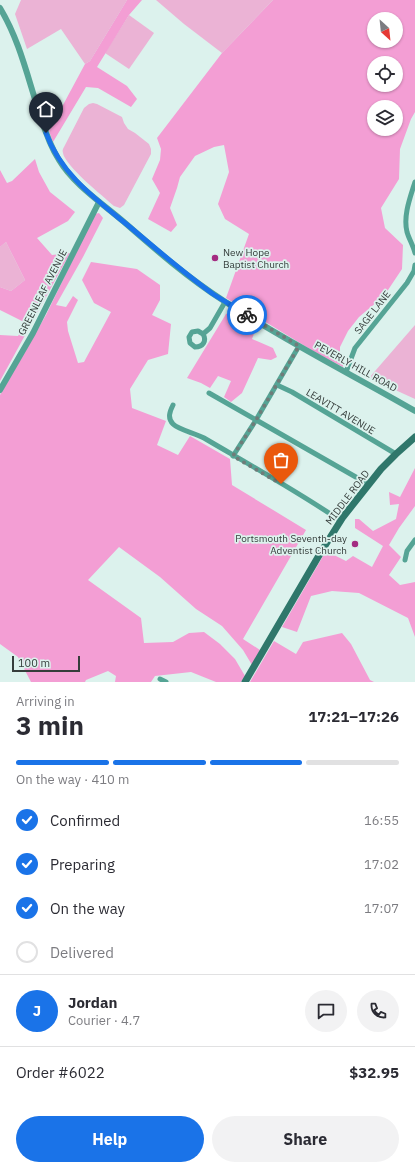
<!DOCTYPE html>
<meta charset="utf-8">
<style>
body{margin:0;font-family:"IBM Plex Sans",sans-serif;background:#f2f2f3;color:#2b2b33;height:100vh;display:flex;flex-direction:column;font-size:15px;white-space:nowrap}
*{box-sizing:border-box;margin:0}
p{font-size:13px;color:#7c7c81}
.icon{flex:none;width:22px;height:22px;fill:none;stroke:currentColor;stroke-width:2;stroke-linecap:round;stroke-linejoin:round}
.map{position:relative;height:682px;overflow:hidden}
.panel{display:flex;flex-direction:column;background:#fff;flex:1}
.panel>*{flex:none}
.needle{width:26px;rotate:153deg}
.buttons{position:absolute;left:367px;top:12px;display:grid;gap:8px}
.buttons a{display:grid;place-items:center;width:36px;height:36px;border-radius:50%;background:#fff;box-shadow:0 1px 3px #0004;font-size:20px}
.scale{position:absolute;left:12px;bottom:10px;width:68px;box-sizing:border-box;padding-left:4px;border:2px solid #353d3b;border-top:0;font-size:11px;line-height:14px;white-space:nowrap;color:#353d3b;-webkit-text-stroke:3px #dcf2ed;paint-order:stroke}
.pin{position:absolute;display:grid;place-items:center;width:34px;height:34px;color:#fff;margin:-41px -17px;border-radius:50% 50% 50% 0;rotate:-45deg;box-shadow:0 0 4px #0007}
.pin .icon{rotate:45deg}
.courier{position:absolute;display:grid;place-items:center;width:40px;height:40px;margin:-20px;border:3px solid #1a73e8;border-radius:50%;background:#fff;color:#222;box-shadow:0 1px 5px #0007}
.headline em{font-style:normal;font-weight:800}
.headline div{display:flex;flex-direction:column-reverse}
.headline{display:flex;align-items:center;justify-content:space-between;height:68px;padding:0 16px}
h1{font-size:26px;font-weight:800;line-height:30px}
.bar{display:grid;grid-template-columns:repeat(4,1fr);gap:6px 4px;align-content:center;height:48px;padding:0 16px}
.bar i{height:5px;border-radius:3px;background:#e1e1e2}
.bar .current{background:#1a73e8}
.bar p{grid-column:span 4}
.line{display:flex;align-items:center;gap:10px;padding:0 16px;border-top:1px solid #e1e1e2}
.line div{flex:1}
.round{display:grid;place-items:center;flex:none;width:42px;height:42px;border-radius:21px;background:#f2f2f3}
ol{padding:0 16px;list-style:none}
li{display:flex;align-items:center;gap:12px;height:44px}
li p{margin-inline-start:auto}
li .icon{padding:4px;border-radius:50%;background:#1a73e8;color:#fff;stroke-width:4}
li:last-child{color:#7c7c81}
li i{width:22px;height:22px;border:2px solid #e1e1e2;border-radius:50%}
.primary-button{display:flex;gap:8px;margin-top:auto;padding:8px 16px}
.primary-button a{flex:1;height:46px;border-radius:24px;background:#1a73e8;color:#fff;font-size:16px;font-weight:800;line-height:46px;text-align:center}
.primary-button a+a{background:#f2f2f3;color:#2b2b33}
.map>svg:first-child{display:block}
.green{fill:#ebb3d5}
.forest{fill:#f39ed4;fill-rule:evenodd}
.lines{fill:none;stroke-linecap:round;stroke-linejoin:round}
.minor{stroke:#55a495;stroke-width:5}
.tertiary{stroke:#55a495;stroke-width:6}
.secondary{stroke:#2f776b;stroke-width:7}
.done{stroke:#6f7c79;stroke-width:4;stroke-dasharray:0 7.2}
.route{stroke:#1a73e8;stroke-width:5}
.poi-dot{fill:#a32b81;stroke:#dcf2ed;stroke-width:1.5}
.labels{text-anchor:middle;stroke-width:3.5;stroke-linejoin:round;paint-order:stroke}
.poi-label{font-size:10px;fill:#353d3b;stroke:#dcf2ed;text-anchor:start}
.street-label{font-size:10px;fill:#353d3b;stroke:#dcf2ed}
</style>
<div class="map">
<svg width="415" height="682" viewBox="0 0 415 682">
<rect width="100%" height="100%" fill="#dcf2ed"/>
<g class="green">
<path d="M21,0h106l-37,61 -5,3 -24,-35 -34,20 -12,-35z"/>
<path d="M156,0h117l-51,53 -38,-29z"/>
<path d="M129,15l25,18 -25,36 -24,-16z"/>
<path d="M93,103l4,1 25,13 2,6 4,6 7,4 14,11 2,5v5l-27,51 -4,3 -6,-2c-11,-10 -49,-40 -51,-53 -1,-3 0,-4 1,-6l20,-39 5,-4z"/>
<path d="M6,242l19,38 -14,11 -11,-4v-40z"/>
<path d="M415,325v74l-46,-21z"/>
</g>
<g class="forest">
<path d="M127,0h15l-13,15 -32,52 30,19 10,13 -6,8 -33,-19 -12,-1 -33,55 -4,-11 36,-67 5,-3z"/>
<path d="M273,0h142v112l-4,7 -11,30 -1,30 -18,29 4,20 18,17 -1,24 -18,27 -25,21 -11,14 -8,16v8l3,9v3l-25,-13 -92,-56 23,-64 -24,-15 -7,-15 11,-32 -5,-27 -10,2 -19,9 -15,21 -3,11 -7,20 7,17 -6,7 -23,-13 12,-26 -8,-14 8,-19 1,-11 -4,-11 65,-85zM374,19h22v22h-22zM374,63h22v22h-22zM374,107h22v22h-22z"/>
<path d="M35,159l4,13 11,20 25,20 -7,9 -31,17 15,17 18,-2 -70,128v-46l18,1 8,-13 -26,-13v-23l11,4 14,-11 -19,-38 -6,5v-77l7,13 5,-2z"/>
<path d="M99,213l4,5 -20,39 -27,48 10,2 7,-11 5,4 -11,22 1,9 10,32 6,-1 27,-50 -17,-9 -12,-23 9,-18 46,7 23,16v15l-8,15 19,9 -3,30 -20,6 -18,29 2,19 34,13 -9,24 21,10 12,-19 40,23 2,26 74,45 -63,109 17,11 -8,15 -9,-15 -21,-24 -26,-17 -36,-32 -41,-30 -31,33 53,38 3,25 29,-1 16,-9 15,-1 16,12 15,15 10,17 -4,6h-25l-25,-10 -36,4 -4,6h-36l1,-6 -8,-5 -22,9 -1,2h-54l-13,-25 -18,-13v-249l46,-80 49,-101z"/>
<path d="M232,311l21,12 3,5 -4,11 21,9 4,9 -6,3 -13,-2 -16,35 -11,9 -7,-5 7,-16 -13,-5 -8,12 -9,-5 -14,-5 39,-64z"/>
<path d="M415,468v38l-16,22 -10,17 12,12 -12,18 11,10 15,-3v55l-7,-19 -49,-25 -27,-2 -21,5 -14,36 -15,-5 44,-76 20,10 7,-5 19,11 11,-21 -28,-18v-9h4l14,12 23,-12 3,-15 -9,1 -1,-13 11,5z"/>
<path d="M342,633l9,11 19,36 4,2h-124l24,-41 22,13 7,-12z"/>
</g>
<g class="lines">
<g class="minor">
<path d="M415,182c-5,16 -12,34 -8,50 2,7 6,13 8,21"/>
<path d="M203,334l-5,-3 -6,1 -3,5 1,6 5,4c8,0 12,-6 8,-13l7,-6 15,-26"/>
<path d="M346,372l9,-24 52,-65 7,-12 1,-6"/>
<path d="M277,385l15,7 104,62"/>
<path d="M209,393l159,91"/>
<path d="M173,405c-3,6 -6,13 0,19 6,6 22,9 31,14 46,27 93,53 137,83"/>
<path d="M233,456l23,-36 43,-74"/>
<path d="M405,560l2,-9 8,-11"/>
<path d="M160,679l6,3"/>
</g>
<g class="tertiary">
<path d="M0,8c20,33 28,71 40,107 5,16 10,31 19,45 15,25 43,43 65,62 32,28 64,56 100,79 61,40 127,73 191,110"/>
<path d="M0,390l33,-57 66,-131"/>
</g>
<path class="secondary" d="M245,682l76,-130 22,-35 38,-48 15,-15 19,-17"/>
</g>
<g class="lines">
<path class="done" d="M247,315l52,31 -43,74 -23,36 48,28"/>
<path class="route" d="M46,133c15,42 51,67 84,94 27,23 54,46 83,67 11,7 23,14 34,21"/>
</g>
<g class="poi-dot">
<circle cx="215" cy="258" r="4"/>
<circle cx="355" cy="544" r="4"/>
</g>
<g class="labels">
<g class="poi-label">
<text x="223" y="256">New Hope<tspan x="223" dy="12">Baptist Church</tspan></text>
<text x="347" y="542" text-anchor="end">Portsmouth Seventh-day<tspan x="347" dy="12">Adventist Church</tspan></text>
</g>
<g class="street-label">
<text transform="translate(42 292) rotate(-63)" y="4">GREENLEAF AVENUE</text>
<text transform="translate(372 312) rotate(-52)" y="4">SAGE LANE</text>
<text transform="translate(356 366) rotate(29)" y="4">PEVERLY HILL ROAD</text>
<text transform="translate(341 411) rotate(31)" y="4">LEAVITT AVENUE</text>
<text transform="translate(347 497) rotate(-53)" y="4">MIDDLE ROAD</text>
</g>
</g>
</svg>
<div class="buttons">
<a><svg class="needle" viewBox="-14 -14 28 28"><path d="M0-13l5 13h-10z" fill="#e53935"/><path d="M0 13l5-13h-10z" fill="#7c7c81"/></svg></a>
<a><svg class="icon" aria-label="locate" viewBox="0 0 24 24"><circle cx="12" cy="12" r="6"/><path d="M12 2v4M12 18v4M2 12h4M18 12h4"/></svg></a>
<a><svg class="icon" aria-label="layers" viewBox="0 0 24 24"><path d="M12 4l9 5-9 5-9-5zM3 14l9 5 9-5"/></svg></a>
</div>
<div class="scale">100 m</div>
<div class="pin" style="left:281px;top:484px;background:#ea580c"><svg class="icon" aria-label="bag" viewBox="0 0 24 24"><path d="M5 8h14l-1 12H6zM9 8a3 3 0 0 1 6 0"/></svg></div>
<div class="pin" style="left:46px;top:133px;background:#1f2937"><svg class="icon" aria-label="home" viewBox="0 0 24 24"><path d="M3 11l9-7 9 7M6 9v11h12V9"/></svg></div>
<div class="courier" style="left:247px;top:315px"><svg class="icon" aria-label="bike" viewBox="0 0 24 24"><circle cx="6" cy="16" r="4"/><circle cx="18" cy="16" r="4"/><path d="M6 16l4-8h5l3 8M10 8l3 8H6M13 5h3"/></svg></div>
</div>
<section class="panel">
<div class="headline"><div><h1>3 min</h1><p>Arriving in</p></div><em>17:21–17:26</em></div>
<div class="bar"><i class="current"></i><i class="current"></i><i class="current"></i><i></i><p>On the way · 410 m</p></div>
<ol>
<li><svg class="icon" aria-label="check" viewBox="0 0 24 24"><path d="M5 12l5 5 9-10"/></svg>Confirmed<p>16:55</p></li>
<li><svg class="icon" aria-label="check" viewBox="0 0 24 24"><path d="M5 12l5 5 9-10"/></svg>Preparing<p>17:02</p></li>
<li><svg class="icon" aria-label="check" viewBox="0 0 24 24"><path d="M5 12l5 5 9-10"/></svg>On the way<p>17:07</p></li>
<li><i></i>Delivered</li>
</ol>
<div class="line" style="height:72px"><b class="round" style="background:#1a73e8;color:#fff">J</b><div><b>Jordan</b><p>Courier · 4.7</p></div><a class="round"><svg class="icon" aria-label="chat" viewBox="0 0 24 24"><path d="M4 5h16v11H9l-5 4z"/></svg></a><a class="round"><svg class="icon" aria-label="phone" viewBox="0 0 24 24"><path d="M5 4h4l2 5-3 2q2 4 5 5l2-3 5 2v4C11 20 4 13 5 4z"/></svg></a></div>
<div class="line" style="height:52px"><div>Order #6022</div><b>$32.95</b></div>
<div class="primary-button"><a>Help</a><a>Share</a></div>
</section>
